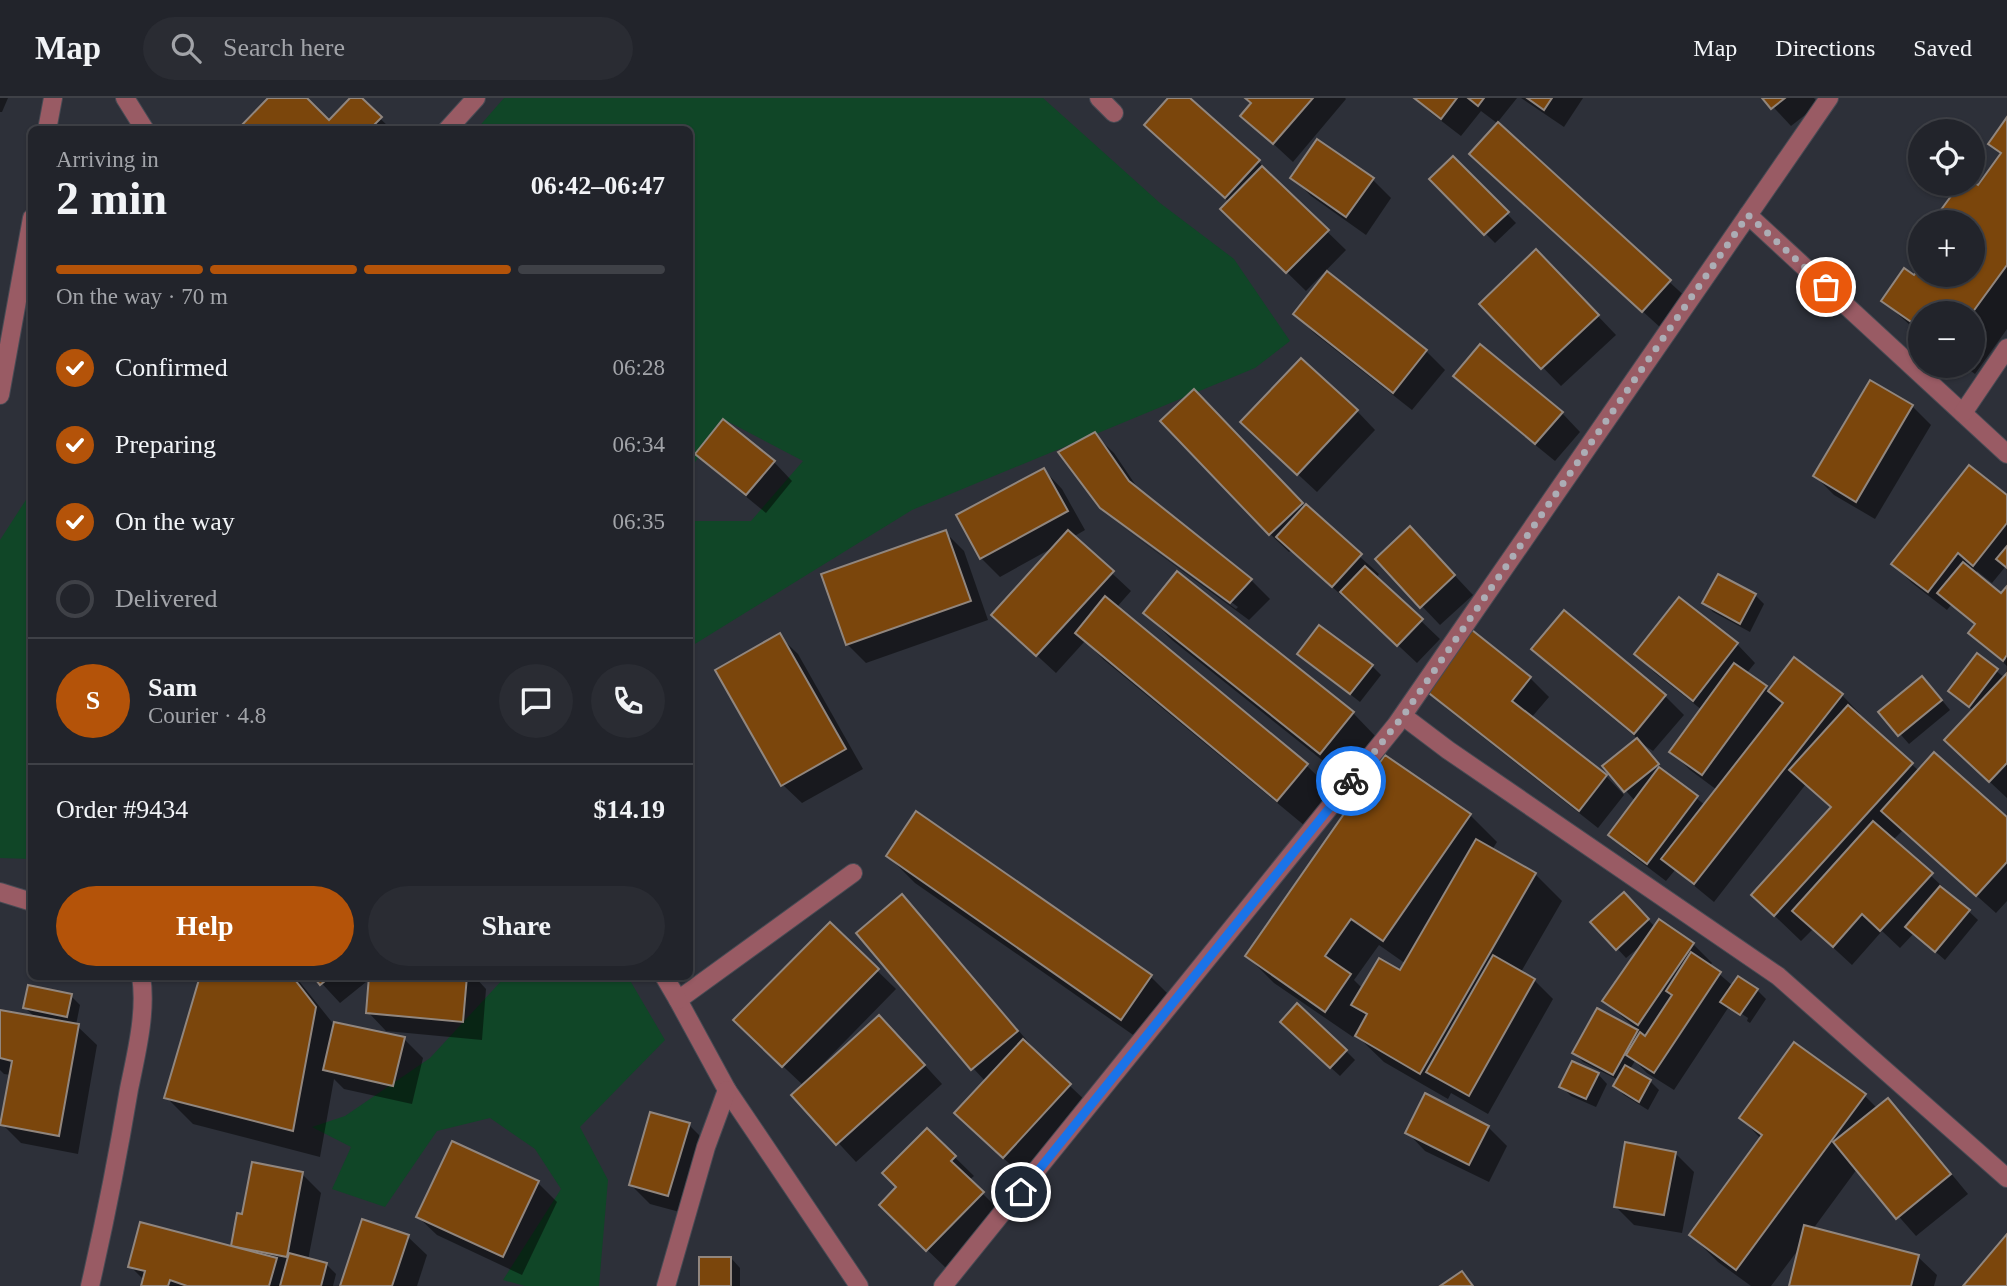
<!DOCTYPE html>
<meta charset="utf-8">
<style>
body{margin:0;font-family:Georgia,serif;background:#2a2c33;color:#f1f3f6;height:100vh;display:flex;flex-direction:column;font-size:26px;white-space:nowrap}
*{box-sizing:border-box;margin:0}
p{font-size:23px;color:#a2a4a9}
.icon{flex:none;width:38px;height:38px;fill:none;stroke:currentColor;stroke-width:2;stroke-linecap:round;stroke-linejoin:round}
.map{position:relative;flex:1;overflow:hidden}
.sheet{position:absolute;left:28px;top:28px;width:665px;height:854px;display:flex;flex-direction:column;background:#22242b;border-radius:10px;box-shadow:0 2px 5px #0004,0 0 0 2px #3f4147}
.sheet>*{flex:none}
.controls{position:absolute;left:1908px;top:21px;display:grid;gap:14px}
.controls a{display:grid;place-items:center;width:77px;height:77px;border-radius:50%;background:#22242b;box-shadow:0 2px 5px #0004,0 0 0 2px #3f4147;font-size:35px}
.pin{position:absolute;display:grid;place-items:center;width:60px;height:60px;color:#fff;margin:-30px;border:4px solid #fff;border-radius:50%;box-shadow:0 2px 7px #0007}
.courier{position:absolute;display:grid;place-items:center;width:70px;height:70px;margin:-35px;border:5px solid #1a73e8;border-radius:50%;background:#fff;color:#222;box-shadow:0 2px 9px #0007}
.summary em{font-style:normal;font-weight:600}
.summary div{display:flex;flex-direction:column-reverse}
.summary{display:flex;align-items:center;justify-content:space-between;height:119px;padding:0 28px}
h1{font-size:46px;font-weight:600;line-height:52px}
.bar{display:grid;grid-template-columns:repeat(4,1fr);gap:10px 7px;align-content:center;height:84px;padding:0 28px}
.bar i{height:9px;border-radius:5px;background:#3f4147}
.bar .on{background:#b45309}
.bar p{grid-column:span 4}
.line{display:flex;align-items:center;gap:18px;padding:0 28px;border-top:2px solid #3f4147}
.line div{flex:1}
.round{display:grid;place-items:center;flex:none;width:74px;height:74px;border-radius:37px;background:#2a2c33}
ol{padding:0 28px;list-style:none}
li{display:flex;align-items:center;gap:21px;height:77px}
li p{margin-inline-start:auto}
li .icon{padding:7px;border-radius:50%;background:#b45309;color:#fff;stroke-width:4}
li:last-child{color:#a2a4a9}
li i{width:38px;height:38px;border:4px solid #3f4147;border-radius:50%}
.primary-button{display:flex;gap:14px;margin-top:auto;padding:14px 28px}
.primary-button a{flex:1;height:80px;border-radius:42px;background:#b45309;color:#fff;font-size:28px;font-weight:600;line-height:80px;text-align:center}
.primary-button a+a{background:#2a2c33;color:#f1f3f6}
header{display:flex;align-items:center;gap:42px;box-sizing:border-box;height:98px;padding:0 35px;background:#22242b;border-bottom:2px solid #3f4147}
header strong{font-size:33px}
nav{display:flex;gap:38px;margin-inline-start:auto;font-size:24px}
.search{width:490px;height:63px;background:#2a2c33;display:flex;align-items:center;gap:18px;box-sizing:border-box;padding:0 24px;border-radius:38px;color:#a2a4a9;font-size:26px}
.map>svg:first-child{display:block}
.green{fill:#104627}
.shadow{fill:#0007;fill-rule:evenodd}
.building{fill:#7b460c;stroke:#91867e;stroke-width:2}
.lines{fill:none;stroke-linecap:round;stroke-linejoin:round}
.street-casing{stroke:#484b54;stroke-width:20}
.street{stroke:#995b64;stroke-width:18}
.done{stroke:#acadb5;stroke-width:7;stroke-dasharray:0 12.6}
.route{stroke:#1a73e8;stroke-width:9}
</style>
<header>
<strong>Map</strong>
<div class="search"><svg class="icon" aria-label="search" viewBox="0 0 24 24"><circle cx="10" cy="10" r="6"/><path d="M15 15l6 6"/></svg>Search here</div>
<nav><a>Map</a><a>Directions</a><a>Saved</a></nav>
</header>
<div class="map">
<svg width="2007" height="1188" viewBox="0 0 2007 1188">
<rect width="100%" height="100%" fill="#2d3039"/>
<g class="green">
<path d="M504,0h539l117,105 74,56 56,82 -35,27 -343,142 -222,137v-126h61l52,-60 -80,-42 -33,51v-340h-214z"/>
<path d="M31,394v367l-31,-1v-318z"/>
<path d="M505,879h123l37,63 -85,87 28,53 -9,106h-74l-22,-6 58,-91 -26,-40 -45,-31 -53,13 -52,76 -53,-18 19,-42 -39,-20 33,-11 85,-58z"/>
</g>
<g class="shadow">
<path d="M0,0h8l-6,14h-2z"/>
<path d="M271,0h33l25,24 24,-24h6l33,32h-152z"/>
<path d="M1171,0h16l71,63 19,19 -1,2 70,68 -40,41 -84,-82 7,-7 -83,-77z"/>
<path d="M1244,0h101l1,1 -53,63 -50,-46 9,-11z"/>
<path d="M1415,0h102l-20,25 -16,-12 -20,25 -30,-23z"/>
<path d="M1521,0h62l-19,29z"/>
<path d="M1765,0h49l5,6 -28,22z"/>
<path d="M2007,22v209l-32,45 -11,-8h8v-53h-52v21l-37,-33 37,-26h52v-53h-38l28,-38h10l6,3 23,-32 -11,-12z"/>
<path d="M1498,27l191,175 -27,29 -172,-157z"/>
<path d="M1453,60l63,65 -21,20 -64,-64z"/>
<path d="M1292,79l81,3 18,18 -25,37 -55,-39z"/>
<path d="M1555,173l61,64 -55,51 -80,-82z"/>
<path d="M1295,216l131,37 19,19 -33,40 -98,-77z"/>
<path d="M1455,278l107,37 18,19 -25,29 -81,-66z"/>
<path d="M1871,285l41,23 19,19 -56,94 -41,-24 -19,-19z"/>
<path d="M1212,312l93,97 74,67 -3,4 64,61 -23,24 -64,-60 -1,2 -60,-55 -3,2 -19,-18z"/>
<path d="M1357,313l18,19 -58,62 -55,-51z"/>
<path d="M1095,337l19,18 27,40 110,87 19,19 -21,21 -132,-97 119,86 2,-2 -132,-97z"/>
<path d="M697,356l77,8 18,19 -26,32 -50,-41z"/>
<path d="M1044,372l18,19 23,41 -12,7 58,54 -15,17 191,158 27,26 -29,34 -201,-166 -19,-19 -29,32 -63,-58 61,-68 -54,30 -19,-19z"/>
<path d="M2007,399v71l-1,-2 -14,17 -15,-12 -2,3 26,21 6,-7v78l-37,-33 6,-7 -25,-21 -4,5 -35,-27 -19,-19z"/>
<path d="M945,434l19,19 24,69 -122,43 -19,-19z"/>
<path d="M1428,449l45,48 -33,30 -63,-66z"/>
<path d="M1755,497l9,9 -14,28 -37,-20 -9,-9z"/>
<path d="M1145,515l208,100 26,27 -32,40 -175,-140z"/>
<path d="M779,538l19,18 65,115 -61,34 -19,-18z"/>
<path d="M1737,546l18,19 -9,11 24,18 72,3 18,19 -1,2 60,55 88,48v82l-11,12 -93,-83 -10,10 85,80 -33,40 -31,-27 -14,15 -18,-17 -30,34 -39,-36 -12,12 -48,-46 79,-86 -26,-25 -92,118 -39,-32 -9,11 -37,-28 -19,-19 25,-33 -31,-35 34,-27 -86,-71 -19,-19 132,47 19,19 -31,36 -12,-8 26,32 38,30 12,-15 -27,-20 -18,-18 30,-42 -47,-37 -19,-19z"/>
<path d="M1299,556l73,12 9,9 -21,27z"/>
<path d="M1977,558l28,22 2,-2v122l-33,-31v-56l-23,-20z"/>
<path d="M1530,580l19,19 -18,21 75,58 18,19 -26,33 -152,-120 -18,-18z"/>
<path d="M1931,589l19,23 -41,34 -28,-32z"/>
<path d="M917,716l234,163 27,27 -29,42 -234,-163 -27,-27z"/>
<path d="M1470,717l27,27 -5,8 43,24 27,27 -41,71 13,8 19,19 -65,115 -37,-21 -3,6 -64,-37 -29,-28 -2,3 -79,-54 -27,-27zM1379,847l27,19 -5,9 -38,16 -9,-9z"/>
<path d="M1624,796l31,33 4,-6 34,23 19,19 -2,3 23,20 24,4 9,9 -16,24 -3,-2 1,-3 -18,-12v4l-2,-2 -54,82 -27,-17 -12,-12 -5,8 20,12 9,9 -11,20 -24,-15 -9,-9 3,-6 -35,-18 -9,-9 59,-27 -29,-25 39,-57 -17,14 -33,-36z"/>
<path d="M902,799l19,18 114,135 -1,2 55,52 -66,72 -48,-44 11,-50 -13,-14z"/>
<path d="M830,827l66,64 -84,86 2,2 84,-41 44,48 -86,78 -62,-67 10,-9 -50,-47z"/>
<path d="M202,878h93l40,50 69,13 19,19 -11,46 -68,-15 -10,-10 -14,78 -127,-33 -27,-27z"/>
<path d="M315,878h159l12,13 -4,51 -96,-9 -18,-19 3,-34 -31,25z"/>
<path d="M71,898l9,9 -4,20 21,20 -19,109 -57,-11 -19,-19 9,-49 -7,-1 -4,-4v-58l36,6 -11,-10z"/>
<path d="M1291,933l55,20 9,9 -15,16z"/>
<path d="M1795,947l70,51 12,12 11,-8 18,19 62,75 -52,42 -59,-67 -44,60 105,28 19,18 -3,11h-144l11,-40 -30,40h-20l-33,-24 -27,-27 70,-96 -20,-21z"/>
<path d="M1598,976l9,10 -11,23 -25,-11 -9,-9z"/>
<path d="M1425,997l63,32 19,19 -18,36 -64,-31 -18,-19z"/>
<path d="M689,1027l19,19 -21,70 -37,-10 -19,-19z"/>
<path d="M927,1032l47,46 -5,4 32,32 -55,56 -46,-44z"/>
<path d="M1675,1055l19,19 -12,61 -48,-8 -19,-19z"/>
<path d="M302,1076l19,19 -13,67 19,5 9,9 -3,12h-190l1,-6 -14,-14 102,-18 7,-33 5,1z"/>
<path d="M538,1085l19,19 -35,73 -85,-40 -19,-18z"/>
<path d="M408,1139l19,18 -10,31h-76z"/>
<path d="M731,1160l9,10v18h-39z"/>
</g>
<g class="building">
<path d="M268,0h39l22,22 21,-22h12l20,19 -13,13h-132z"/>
<path d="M1168,0h22l70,62 -35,38 -81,-73z"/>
<path d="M1245,0h68l-40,46 -33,-28 11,-13z"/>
<path d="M1414,0h43l-16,21z"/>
<path d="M1468,0h16l-6,8z"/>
<path d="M1527,0h25l-8,12z"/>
<path d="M1762,0h23l-14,11z"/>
<path d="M2007,19v148l-35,48h-52v15l-39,-27 23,-33 10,7 6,-7v7h52v-53h-40l28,-38h12v-3l6,4 23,-32 -13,-9z"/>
<path d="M1498,24l173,158 -29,32 -173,-158z"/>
<path d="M1317,41l57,39 -28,39 -56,-39z"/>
<path d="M1453,58l56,56 -25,23 -55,-56z"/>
<path d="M1262,68l67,64 -43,43 -66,-64z"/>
<path d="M1536,151l63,66 -58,54 -62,-65z"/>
<path d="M1327,173l100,79 -34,43 -100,-79z"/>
<path d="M1480,246l83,68 -28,32 -82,-68z"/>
<path d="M1301,260l57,52 -61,65 -57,-53z"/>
<path d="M1870,282l43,25 -57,97 -43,-26z"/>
<path d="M1194,291l109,114 -34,32 -109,-114z"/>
<path d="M723,321l52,42 -29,34 -51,-41z"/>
<path d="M1095,334l34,49 123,98 -22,24 -130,-95 -42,-56z"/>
<path d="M1969,367l38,30v28l-34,43 -15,-13 -30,39 -37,-28z"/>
<path d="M1044,370l24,43 -88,48 -24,-44z"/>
<path d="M1306,406l56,50 -30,33 -56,-50z"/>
<path d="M1410,428l45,49 -35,33 -45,-49z"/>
<path d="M946,432l25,71 -125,44 -25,-71z"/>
<path d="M1068,432l46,41 -78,85 -45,-41z"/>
<path d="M2007,448v22l-11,-9z"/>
<path d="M1963,464l38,31 6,-7v69l-4,6 -35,-28 7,-9 -38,-31z"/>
<path d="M1365,468l58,53 -26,27 -57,-54z"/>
<path d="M1177,473l177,141 -34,42 -177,-141z"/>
<path d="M1718,476l38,20 -16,30 -38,-21z"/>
<path d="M1105,498l203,168 -31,37 -202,-168z"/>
<path d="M1679,499l59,46 -45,58 -59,-47z"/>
<path d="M1564,512l102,85 -32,39 -103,-85z"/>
<path d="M1319,527l54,40 -23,29 -53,-40z"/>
<path d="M1472,532l59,47 -19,24 95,74 -28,36 -154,-121z"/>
<path d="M780,535l66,116 -65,37 -66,-116z"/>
<path d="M1977,555l21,16 -29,38 -21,-16z"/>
<path d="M1794,559l49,37 -149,190 -33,-25 122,-156 -15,-12z"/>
<path d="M1734,565l33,23 -65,89 -33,-23z"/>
<path d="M2007,575v90l-18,19 -45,-42z"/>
<path d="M1922,578l20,24 -44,36 -20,-24z"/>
<path d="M1848,607l65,58 -139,153 -23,-21 80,-88 -42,-37z"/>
<path d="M1637,640l22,26 -35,28 -22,-26z"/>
<path d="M1934,654l73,65v45l-31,34 -95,-85z"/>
<path d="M1385,657l86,59 -88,127 -32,-22 -26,37 26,18 -26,38 -80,-56z"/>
<path d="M1659,669l39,29 -51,68 -39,-29z"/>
<path d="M916,713l236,164 -31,45 -235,-164z"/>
<path d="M1873,723l60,52 -53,58 -18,-17 -29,33 -41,-36z"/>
<path d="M1476,741l60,34 -116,201 -65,-38 12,-22 -16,-9 28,-47 21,12z"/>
<path d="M1940,788l30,24 -35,42 -30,-25z"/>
<path d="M1624,794l25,27 -33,31 -26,-28z"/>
<path d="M902,796l116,137 -47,39 -115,-137z"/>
<path d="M1659,821l35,24 -56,82 -36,-24z"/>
<path d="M830,824l49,47 -97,98 -49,-47z"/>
<path d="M1691,854l30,20 -67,101 -28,-18 14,-23 5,4 27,-41 -6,-4z"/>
<path d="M1493,857l42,24 -66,117 -43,-24z"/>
<path d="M200,878h92l24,31 -23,124 -129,-33z"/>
<path d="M313,878h18l-11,9z"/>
<path d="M369,878h98l-4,46 -97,-9z"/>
<path d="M1738,878l20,13 -18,26 -20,-13z"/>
<path d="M28,887l44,9 -5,23 -44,-9z"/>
<path d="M1297,905l50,47 -17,18 -50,-46z"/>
<path d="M1597,910l41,22 -25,45 -41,-22z"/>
<path d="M0,912l79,14 -20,112 -59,-11 12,-64 -12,-3z"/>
<path d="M879,917l46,50 -89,80 -45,-50z"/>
<path d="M334,924l71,15 -12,49 -70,-16z"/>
<path d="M1023,941l48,45 -68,74 -49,-45z"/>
<path d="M1794,944l72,52 -130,176 -47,-35 73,-100 -23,-17z"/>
<path d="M1572,963l27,12 -13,26 -27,-12z"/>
<path d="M1625,967l26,15 -12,22 -26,-16z"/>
<path d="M1425,995l64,33 -20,39 -64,-32z"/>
<path d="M1888,1000l63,76 -55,45 -63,-77z"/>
<path d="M650,1014l40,11 -22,73 -39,-11z"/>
<path d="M927,1030l29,28 -5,5 33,31 -58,59 -47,-46 17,-18 -14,-14z"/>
<path d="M452,1043l87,40 -36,76 -87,-40z"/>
<path d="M1625,1044l51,10 -12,63 -50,-8z"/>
<path d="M252,1064l51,10 -16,85 -56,-11 6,-33 5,1z"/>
<path d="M362,1121l47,16 -17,51h-52z"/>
<path d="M140,1124l137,36 -8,28h-82l-17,-6 -2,6h-27l4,-15 -17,-4z"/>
<path d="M1804,1127l115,30 -8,31h-122z"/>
<path d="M2007,1136v52h-44z"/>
<path d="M289,1155l38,10 -6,23h-41z"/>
<rect x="699" y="1159" width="32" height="29"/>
<path d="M1462,1173l11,15h-33z"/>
</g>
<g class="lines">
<defs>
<g id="street">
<path d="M125,0l20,32"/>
<path d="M1099,0l15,15"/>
<path d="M47,32l6,-32"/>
<path d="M447,32l29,-32"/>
<path d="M1748,117l259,239"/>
<path d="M0,297l32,-177"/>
<path d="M1963,315l44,-65"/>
<path d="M1403,618l45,34 330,226 229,202"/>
<path d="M853,775l-175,127 49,90 132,196"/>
<path d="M0,794l32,10"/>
<path d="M664,878l14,24"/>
<path d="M90,1188c15,-65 28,-131 39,-197 7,-34 18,-78 12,-113"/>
<path d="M666,1188l40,-139 21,-57"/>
<path d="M943,1188l453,-561 433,-627"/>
</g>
</defs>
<use href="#street" class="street-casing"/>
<use href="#street" class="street"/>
</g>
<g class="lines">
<path class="done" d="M1351,683l52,-65 345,-501 78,72"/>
<path class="route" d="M1021,1094l330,-411"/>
</g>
</svg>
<div class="controls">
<a><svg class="icon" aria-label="locate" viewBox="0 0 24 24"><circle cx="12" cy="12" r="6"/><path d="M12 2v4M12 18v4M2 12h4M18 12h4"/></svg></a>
<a>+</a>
<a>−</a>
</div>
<div class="pin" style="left:1826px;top:189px;background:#ea580c"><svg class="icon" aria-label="bag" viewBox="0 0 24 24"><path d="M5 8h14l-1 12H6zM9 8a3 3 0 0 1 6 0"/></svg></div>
<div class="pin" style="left:1021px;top:1094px;background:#1f2937"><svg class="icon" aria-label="home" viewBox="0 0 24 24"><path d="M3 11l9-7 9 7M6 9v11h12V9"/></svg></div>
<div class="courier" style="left:1351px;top:683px"><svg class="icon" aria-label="bike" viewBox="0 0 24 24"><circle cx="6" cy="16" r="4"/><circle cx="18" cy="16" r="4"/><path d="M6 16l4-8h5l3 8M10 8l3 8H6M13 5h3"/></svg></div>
<section class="sheet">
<div class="summary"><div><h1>2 min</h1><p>Arriving in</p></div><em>06:42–06:47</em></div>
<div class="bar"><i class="on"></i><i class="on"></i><i class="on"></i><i></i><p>On the way · 70 m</p></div>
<ol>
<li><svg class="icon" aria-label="check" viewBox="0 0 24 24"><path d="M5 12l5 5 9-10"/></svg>Confirmed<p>06:28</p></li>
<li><svg class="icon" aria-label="check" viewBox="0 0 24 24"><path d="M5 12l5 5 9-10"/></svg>Preparing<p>06:34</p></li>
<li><svg class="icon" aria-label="check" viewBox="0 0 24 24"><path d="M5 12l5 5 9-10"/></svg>On the way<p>06:35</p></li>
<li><i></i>Delivered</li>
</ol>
<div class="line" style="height:126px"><b class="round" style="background:#b45309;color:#fff">S</b><div><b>Sam</b><p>Courier · 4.8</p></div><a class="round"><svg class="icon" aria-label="chat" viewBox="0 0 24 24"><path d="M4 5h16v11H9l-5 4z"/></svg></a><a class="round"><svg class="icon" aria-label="phone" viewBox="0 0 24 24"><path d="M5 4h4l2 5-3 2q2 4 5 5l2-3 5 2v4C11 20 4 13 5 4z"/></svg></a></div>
<div class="line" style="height:91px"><div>Order #9434</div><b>$14.19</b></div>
<div class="primary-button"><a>Help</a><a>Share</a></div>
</section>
</div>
